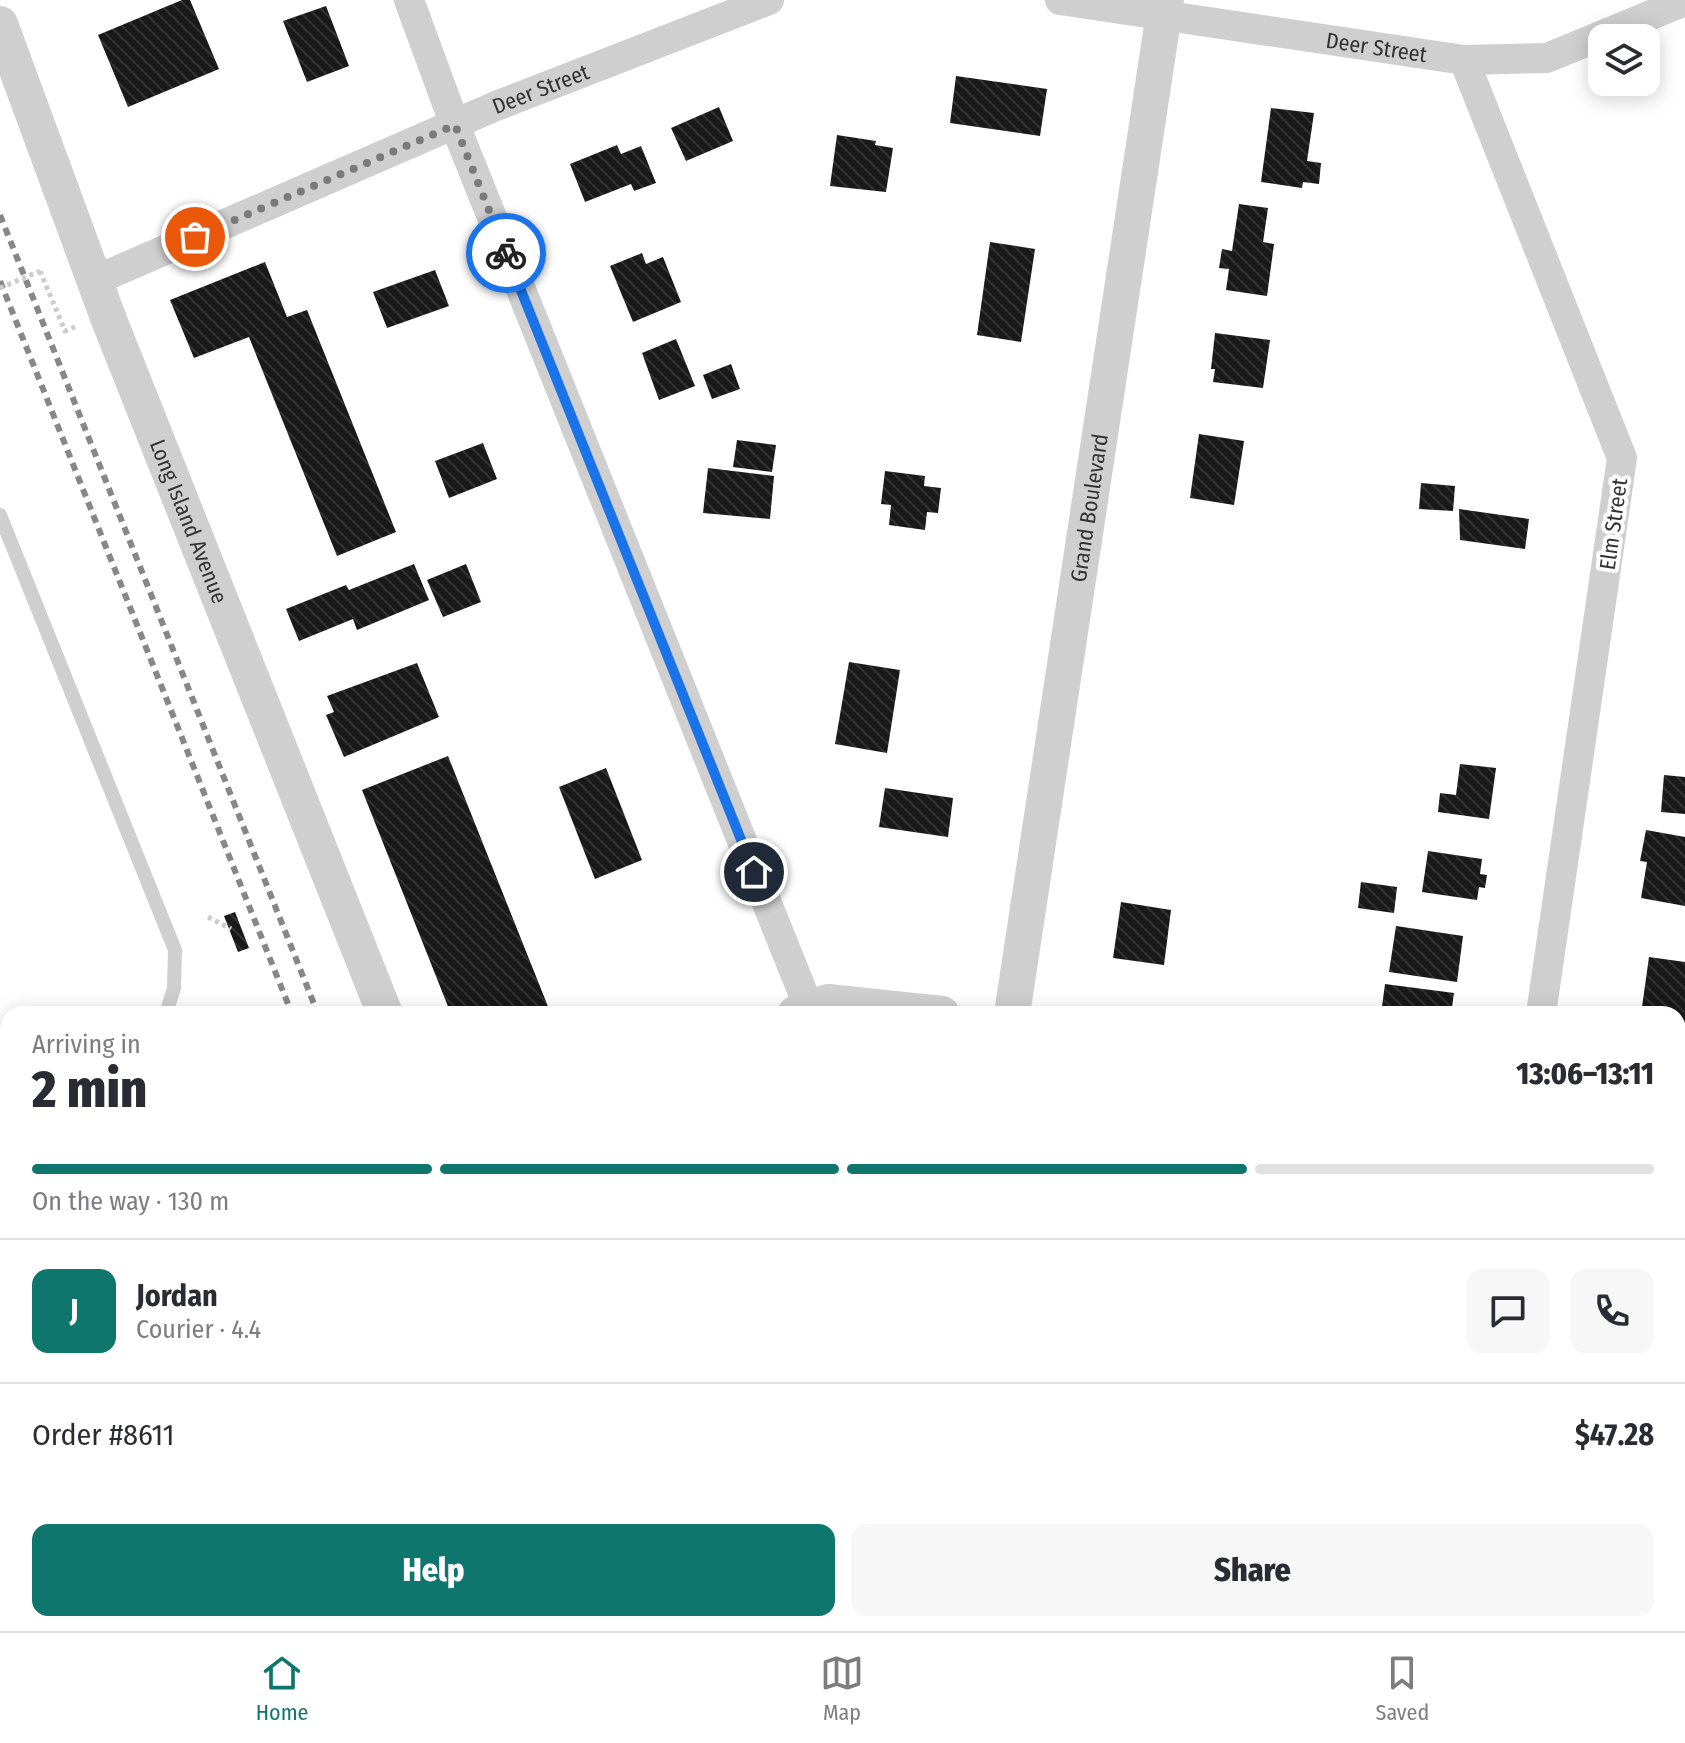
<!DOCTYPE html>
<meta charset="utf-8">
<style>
body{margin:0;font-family:"Fira Sans Condensed",sans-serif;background:#f7f7f7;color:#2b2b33;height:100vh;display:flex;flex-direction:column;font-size:30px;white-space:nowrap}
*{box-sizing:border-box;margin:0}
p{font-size:26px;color:#7c7c81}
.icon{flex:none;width:44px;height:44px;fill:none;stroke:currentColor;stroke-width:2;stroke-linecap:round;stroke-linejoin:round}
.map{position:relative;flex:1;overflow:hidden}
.panel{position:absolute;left:0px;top:1006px;width:1686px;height:626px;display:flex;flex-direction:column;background:#fff;border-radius:24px 24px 0 0;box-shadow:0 4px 20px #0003}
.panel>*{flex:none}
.buttons{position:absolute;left:1588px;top:24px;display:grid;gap:16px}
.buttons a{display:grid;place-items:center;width:72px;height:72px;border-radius:16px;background:#fff;box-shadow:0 4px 20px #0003;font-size:40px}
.pin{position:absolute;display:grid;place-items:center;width:68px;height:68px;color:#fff;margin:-34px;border:4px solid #fff;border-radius:50%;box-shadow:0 2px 8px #0007}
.courier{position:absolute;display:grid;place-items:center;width:80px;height:80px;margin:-40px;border:6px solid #1a73e8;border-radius:50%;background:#fff;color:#222;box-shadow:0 2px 10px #0007}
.overview em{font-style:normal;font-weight:800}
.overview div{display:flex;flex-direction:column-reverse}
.overview{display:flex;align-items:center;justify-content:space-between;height:136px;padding:0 32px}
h1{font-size:52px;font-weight:800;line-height:60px}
.bar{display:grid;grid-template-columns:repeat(4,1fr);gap:12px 8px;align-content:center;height:96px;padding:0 32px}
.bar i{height:10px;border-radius:6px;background:#e1e1e2}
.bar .on{background:#0f766e}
.bar p{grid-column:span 4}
.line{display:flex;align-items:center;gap:20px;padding:0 32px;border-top:2px solid #e1e1e2}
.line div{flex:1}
.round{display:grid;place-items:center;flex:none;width:84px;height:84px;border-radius:16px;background:#f7f7f7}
.primary-button{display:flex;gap:16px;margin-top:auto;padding:16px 32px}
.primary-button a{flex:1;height:92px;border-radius:16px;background:#0f766e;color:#fff;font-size:32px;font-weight:800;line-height:92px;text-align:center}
.primary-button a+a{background:#f7f7f7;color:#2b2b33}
.tabs{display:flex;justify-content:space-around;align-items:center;height:112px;border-top:2px solid #e1e1e2;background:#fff;font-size:22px;color:#7c7c81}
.tabs a{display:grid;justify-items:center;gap:4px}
.tabs .on{color:#0f766e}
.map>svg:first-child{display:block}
.park{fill:url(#park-tufts)}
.building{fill:url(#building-back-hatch)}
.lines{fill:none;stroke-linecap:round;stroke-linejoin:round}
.path{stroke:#ccc;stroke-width:5;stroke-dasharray:4 4;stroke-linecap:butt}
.service{stroke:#cfcfcf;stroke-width:14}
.minor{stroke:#cfcfcf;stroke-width:30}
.tertiary{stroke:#cfcfcf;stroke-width:36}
.rail{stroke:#878787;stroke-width:6;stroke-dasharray:8 6;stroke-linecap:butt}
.path-bridge{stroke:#ccc;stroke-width:5;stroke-dasharray:4 4;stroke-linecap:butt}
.done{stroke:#7a7a7a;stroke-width:8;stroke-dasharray:0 14.4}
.route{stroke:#1a73e8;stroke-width:10}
.labels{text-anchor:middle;stroke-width:8;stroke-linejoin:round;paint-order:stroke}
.street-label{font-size:22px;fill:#323232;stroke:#fff}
</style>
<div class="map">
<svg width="1685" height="1631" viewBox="0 0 1685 1631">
<defs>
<pattern id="park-tufts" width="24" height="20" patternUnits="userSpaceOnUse" patternTransform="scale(2)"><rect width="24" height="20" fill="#e3ebde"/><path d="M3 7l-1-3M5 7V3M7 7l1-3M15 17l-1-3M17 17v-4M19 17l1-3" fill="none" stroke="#c3cabf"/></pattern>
<pattern id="building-back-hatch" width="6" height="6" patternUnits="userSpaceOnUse" patternTransform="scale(2)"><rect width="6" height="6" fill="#191919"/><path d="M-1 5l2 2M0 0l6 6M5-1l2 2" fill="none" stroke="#323232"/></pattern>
</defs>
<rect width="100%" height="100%" fill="#fff"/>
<path class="park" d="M8,1529v95h175l-2,7h-181v-76z"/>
<g class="building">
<path d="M182,0h8l29,69 -91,38 -30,-72z"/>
<path d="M326,6l23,60 -42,16 -24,-61z"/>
<path d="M956,76l91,13 -7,47 -90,-13z"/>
<path d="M719,107l14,34 -47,20 -15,-33z"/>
<path d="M1271,108l43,5 -7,48 14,2 -2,21 -16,-2 -1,6 -41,-6z"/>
<path d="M837,135l39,6 -1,4 18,3 -7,44 -56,-6z"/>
<path d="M617,145l4,9 20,-8 15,37 -22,8 -3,-7 -46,18 -15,-38z"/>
<path d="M1239,204l29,4 -5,34 11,2 -7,52 -41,-6 3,-21 -10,-1 3,-19 10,2z"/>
<path d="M990,242l45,7 -14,93 -44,-7z"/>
<path d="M642,253l4,11 17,-7 18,45 -48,20 -23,-56z"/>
<path d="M265,262l22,55 20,-7 89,222 -59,24 -88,-219 -55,21 -24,-58z"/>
<path d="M435,270l14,36 -62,22 -14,-36z"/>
<path d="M1215,333l55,7 -7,48 -50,-6 2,-13h-4z"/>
<path d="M676,339l19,47 -36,14 -17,-47z"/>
<path d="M731,364l9,25 -28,10 -9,-24z"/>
<path d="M1199,434l45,7 -10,64 -44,-7z"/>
<path d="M737,440l39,5 -4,27 -39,-5z"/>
<path d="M483,443l14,36 -48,19 -14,-37z"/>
<path d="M708,468l66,8 -4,43 -67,-6z"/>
<path d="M885,471l40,5 -1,10 17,2 -3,25 -11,-1 -2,18 -36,-5 2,-20 -10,-1z"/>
<path d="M1421,483l34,3 -2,25 -34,-2z"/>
<path d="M1459,509l70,10 -4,30 -65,-9z"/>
<path d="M414,564l15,36 -72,30 -4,-11 -54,22 -13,-32 60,-24 3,5z"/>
<path d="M466,564l15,38 -38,15 -16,-37z"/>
<path d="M849,662l51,8 -13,83 -52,-9z"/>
<path d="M417,663l22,54 -95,40 -18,-42 8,-3 -7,-16z"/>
<path d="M448,756l103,258h-100l-89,-224z"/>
<path d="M1460,764l36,4 -7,51 -51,-7 2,-19 16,2z"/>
<path d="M606,768l36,92 -47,19 -36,-92z"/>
<path d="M1664,775l21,2v37l-24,-2z"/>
<path d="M885,788l68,10 -5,39 -69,-10z"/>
<path d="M1646,830l39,7v69l-44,-8 6,-36 -7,-1z"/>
<path d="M1428,851l54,8 -2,15 7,1 -2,13 -6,-1 -2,13 -55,-8z"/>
<path d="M1361,882l36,5 -3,26 -36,-5z"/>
<path d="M1121,902l50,8 -7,55 -51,-7z"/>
<path d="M235,912l14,36 -11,4 -14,-36z"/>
<path d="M1396,926l67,10 -6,46 -68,-10z"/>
<path d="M1649,957l36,5v76l-7,-1v-23h-37z"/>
<path d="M1385,984l69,9 -3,21h-70z"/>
<path d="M262,1624h116l-2,7h-116z"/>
</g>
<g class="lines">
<g class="path">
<path d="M40,271l25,60 12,-5"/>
<path d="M208,917l23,12"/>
</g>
<g class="service">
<path d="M0,515l175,435 -1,38 -8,26"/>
<path d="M0,1297l8,2"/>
<path d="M1678,1467l7,1"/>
<path d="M0,1553l8,-26"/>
<path d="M1387,1624l44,7"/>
<path d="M183,1631l2,-7"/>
<path d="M777,1631l2,-7"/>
</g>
<g class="minor">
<path d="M409,0l46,125 354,883"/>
<path id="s1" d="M1060,0l404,60 83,-2 138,-57"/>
<path d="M1464,60l158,398 -81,556"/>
<path id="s2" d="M96,280l400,-174 273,-106"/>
<path d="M1678,1116l7,1"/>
<path d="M1218,1631l2,-7"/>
</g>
<g class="tertiary">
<path id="s3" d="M0,24l109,296 276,694"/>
<path d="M795,1014l33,-12 114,12"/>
<path id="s4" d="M1012,1014l154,-1014"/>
<path d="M627,1624l3,7"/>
</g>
<g class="rail">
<path d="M0,215l318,799"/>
<path d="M0,281l292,733"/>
<path d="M534,1624l3,7"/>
<path d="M561,1624l2,7"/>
</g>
<path class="path-bridge" d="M0,288l40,-17"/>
</g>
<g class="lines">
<path class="done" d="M195,237l260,-112 51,128"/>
<path class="route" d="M506,253l248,619"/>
</g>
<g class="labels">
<g class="street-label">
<text dy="8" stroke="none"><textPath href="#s1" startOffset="320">Deer Street</textPath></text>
<text dy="8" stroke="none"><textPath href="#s2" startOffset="484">Deer Street</textPath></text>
<text dy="8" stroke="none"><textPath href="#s4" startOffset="512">Grand Boulevard</textPath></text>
<text dy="8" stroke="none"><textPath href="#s3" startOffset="532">Long Island Avenue</textPath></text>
<text transform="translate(1613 524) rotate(-82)" y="8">Elm Street</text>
</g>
</g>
</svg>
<div class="buttons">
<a><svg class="icon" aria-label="layers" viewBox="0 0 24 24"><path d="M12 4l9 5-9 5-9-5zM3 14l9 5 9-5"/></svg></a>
</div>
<div class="pin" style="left:195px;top:237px;background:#ea580c"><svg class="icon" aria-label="bag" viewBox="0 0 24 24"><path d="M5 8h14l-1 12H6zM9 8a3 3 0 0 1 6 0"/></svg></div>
<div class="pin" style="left:754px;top:872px;background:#1f2937"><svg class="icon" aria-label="home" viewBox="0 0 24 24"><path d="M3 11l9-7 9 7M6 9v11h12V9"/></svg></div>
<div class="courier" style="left:506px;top:253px"><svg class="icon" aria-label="bike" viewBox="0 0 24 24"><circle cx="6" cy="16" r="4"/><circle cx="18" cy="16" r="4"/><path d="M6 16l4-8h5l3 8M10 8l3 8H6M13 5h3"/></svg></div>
<section class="panel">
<div class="overview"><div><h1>2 min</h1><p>Arriving in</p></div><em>13:06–13:11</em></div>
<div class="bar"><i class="on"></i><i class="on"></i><i class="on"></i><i></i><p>On the way · 130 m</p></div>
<div class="line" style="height:144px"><b class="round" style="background:#0f766e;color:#fff">J</b><div><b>Jordan</b><p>Courier · 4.4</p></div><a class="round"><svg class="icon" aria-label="chat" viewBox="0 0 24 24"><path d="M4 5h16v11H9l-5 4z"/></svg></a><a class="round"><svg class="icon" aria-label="phone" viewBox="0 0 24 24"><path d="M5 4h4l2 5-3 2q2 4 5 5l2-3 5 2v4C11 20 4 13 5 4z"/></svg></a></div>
<div class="line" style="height:104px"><div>Order #8611</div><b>$47.28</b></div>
<div class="primary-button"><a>Help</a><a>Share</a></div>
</section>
</div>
<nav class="tabs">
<a class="on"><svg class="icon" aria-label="home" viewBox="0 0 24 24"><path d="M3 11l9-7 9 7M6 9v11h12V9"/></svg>Home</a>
<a><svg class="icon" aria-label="map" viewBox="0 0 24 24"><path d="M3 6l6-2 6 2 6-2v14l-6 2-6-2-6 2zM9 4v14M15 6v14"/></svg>Map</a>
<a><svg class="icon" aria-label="saved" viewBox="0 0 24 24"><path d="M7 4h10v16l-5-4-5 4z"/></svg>Saved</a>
</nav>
